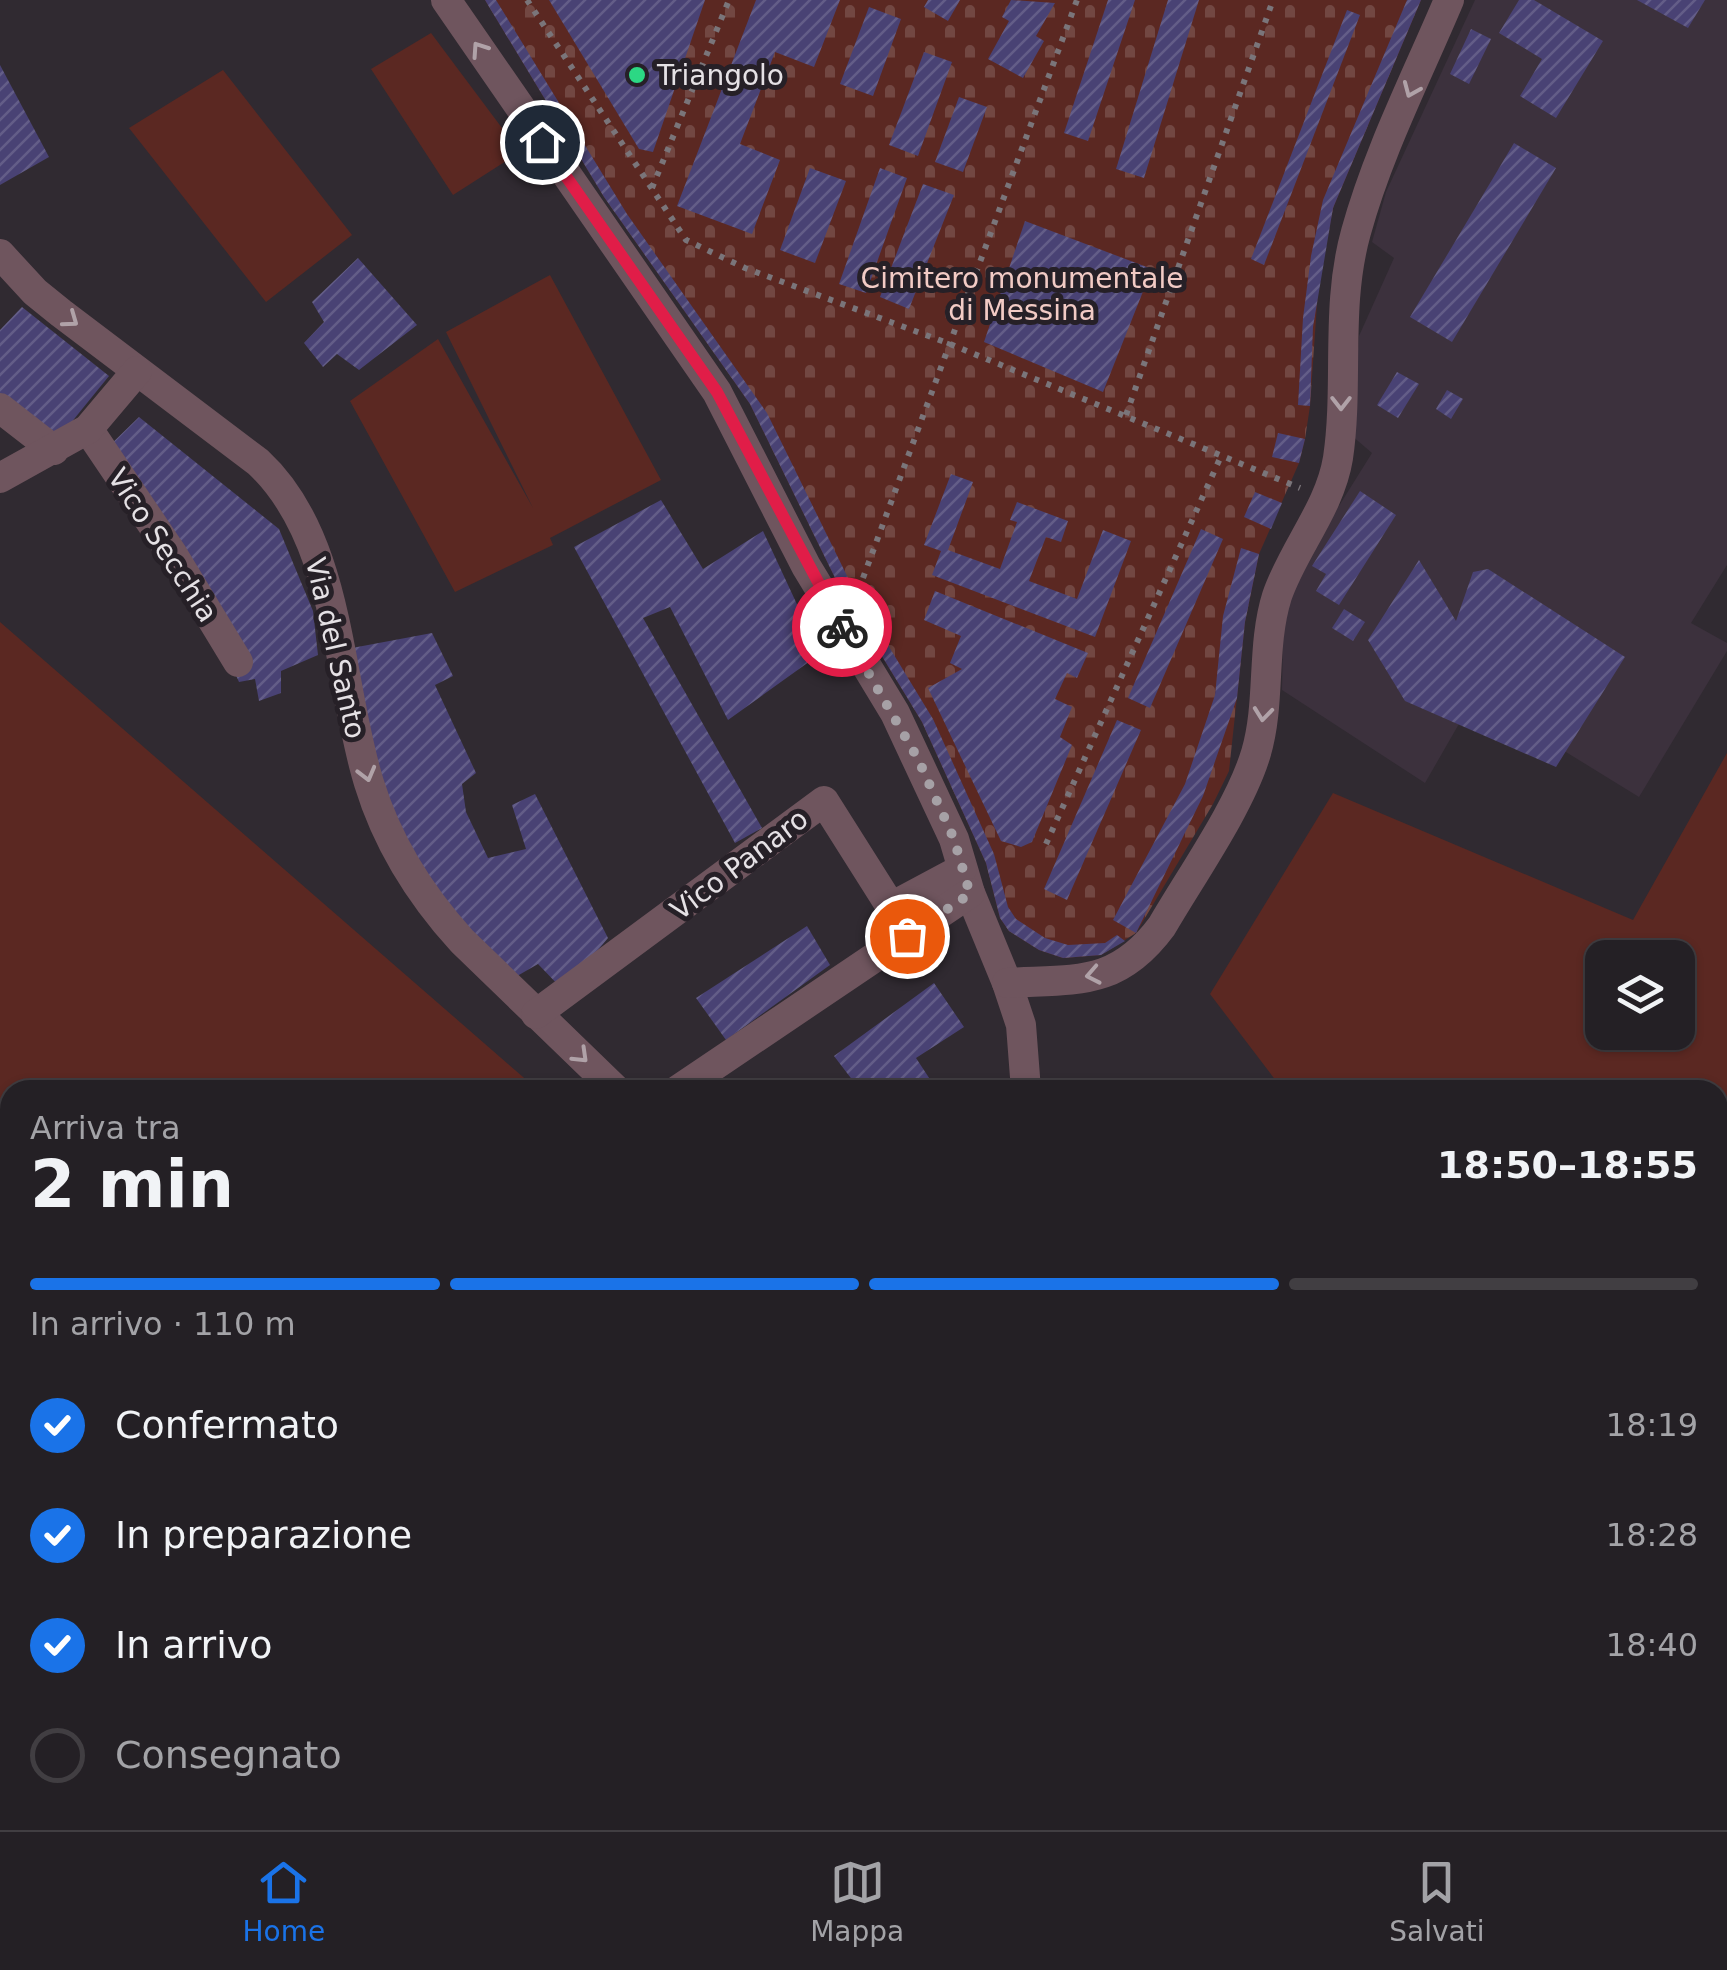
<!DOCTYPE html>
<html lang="it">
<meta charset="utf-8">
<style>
body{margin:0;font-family:"DejaVu Sans",sans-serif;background:#302d32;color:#f1f3f6;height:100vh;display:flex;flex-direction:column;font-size:38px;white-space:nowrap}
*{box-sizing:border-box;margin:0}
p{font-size:32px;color:#a3a3a7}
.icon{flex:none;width:55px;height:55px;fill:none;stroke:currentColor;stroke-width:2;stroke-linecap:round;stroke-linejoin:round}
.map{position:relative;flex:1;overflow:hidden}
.side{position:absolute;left:0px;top:1080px;width:1728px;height:750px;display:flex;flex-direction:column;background:#242025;border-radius:30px 30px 0 0;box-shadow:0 2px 8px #0004,0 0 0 2px #413e42}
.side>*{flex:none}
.fabs{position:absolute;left:1585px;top:940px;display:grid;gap:20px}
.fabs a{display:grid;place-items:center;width:110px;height:110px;border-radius:20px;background:#242025;box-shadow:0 2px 8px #0004,0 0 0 2px #413e42;font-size:50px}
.pin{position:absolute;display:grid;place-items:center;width:85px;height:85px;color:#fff;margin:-42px;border:5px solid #fff;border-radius:50%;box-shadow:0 2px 10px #0007}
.courier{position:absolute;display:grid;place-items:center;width:100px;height:100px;margin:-50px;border:8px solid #e11d48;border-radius:50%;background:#fff;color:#222;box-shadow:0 2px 12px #0007}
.summary em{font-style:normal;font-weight:600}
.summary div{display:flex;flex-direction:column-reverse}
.summary{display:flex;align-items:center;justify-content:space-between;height:170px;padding:0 30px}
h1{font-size:65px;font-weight:600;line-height:75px}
.bar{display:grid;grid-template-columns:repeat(4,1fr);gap:15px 10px;align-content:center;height:120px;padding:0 30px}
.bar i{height:12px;border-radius:8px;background:#413e42}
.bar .current{background:#1a73e8}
.bar p{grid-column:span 4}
ol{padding:0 30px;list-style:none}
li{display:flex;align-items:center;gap:30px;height:110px}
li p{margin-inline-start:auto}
li .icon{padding:10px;border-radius:50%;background:#1a73e8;color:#fff;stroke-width:4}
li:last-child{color:#a3a3a7}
li i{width:55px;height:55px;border:5px solid #413e42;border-radius:50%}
.tab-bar{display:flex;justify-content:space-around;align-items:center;height:140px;border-top:2px solid #413e42;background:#242025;font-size:28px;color:#a3a3a7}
.tab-bar a{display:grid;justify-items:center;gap:5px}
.tab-bar .current{color:#1a73e8}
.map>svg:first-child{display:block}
.built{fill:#3c313d}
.grass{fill:#5b2822;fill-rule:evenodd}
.cemetery{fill:url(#cemetery-stones)}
.building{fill:url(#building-hatch)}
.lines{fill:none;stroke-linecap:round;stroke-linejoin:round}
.path{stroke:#7a757a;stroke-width:6;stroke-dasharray:5 8;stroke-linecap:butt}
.street{stroke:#6f555e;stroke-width:30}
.oneway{stroke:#b0a2a8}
.done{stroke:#a6a1a6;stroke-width:10;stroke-dasharray:0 18}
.route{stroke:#e11d48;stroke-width:12}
.poi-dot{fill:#2cd884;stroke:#262027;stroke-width:4}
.labels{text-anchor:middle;stroke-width:10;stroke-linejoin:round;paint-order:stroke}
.poi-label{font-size:28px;fill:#e5e1e5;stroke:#262027;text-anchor:start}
.park-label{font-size:28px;fill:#f2cbc5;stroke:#262027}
.street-label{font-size:28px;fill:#e5e1e5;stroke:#262027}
</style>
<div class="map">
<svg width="1727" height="1830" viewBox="0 0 1727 1830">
<defs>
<pattern id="cemetery-stones" width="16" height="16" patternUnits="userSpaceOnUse" patternTransform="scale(2.5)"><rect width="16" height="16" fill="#5b2822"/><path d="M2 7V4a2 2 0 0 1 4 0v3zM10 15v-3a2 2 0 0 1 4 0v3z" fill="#724742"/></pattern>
<pattern id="building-hatch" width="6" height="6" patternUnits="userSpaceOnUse" patternTransform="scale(2.5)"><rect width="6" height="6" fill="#494274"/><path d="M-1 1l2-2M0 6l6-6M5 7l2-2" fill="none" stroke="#635d88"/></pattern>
</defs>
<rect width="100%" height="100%" fill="#302a31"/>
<path class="built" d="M1475,0h252v565l-36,58 36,20v8l-88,146 -164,-101 -50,87 -143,-93 1,-56 5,-39 16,-33 68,-109 -21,-18 8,-99 35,-78 -22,-16 14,-50z"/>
<g class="grass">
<path d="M431,33l89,119 -67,43 -82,-126z"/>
<path d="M223,70l129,165 -86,67 -137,-174z"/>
<path d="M550,275l111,205 -111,58 3,7 -98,47 -105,-191 88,-62 95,169 -87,-176z"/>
<path d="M0,622l538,468h-528v730h662l6,10h-678z"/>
<path d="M1727,753v1077h-409l7,-10h393v-730h-435l-73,-96 123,-201 300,127zM1602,958h76v74h-76z"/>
</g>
<path class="cemetery" d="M485,0h936l-88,208 -15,81 -8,117 -5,33 -6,24 -40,91 -14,68 -16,149 -16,33 -77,129 -35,22 -38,3 -24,-8 -30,-19 -9,-13 -14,-55 -64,-141 -84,-138 -88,-180 -146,-207z"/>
<g class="building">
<path d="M485,0h11l131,214 140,199 85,173 81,133 61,135 14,53 8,12 29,19 23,7 37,-2 12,-8 8,6 -24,14 -38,3 -24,-8 -30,-19 -9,-13 -14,-55 -64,-141 -84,-138 -88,-180 -146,-207z"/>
<path d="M549,0h156l-52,152 -14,-3z"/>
<path d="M756,0h84l-26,67 -39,-15 -35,92 40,16 -28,74 -75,-28z"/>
<path d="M928,0h32l-12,21 -24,-14z"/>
<path d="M1011,0l44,3 -19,33 8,5 -21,37 -35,-19 21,-38 -7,-4z"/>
<path d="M1108,0h27l-47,141 -24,-8z"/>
<path d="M1168,0h31l-55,178 -28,-9z"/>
<path d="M1407,0h14l-88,208 -20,119 -3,79 -12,-1 5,-87 8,-62 12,-56z"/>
<path d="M1519,0h15l69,41 -47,77 -36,-22 22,-37 -43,-26z"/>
<path d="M1637,0h68l-17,28z"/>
<path d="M869,7l32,12 -28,77 -33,-12z"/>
<path d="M1347,10l13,5 -96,250 -13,-6z"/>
<path d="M1471,29l20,10 -22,45 -19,-10z"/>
<path d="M924,52l28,10 -34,94 -29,-11z"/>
<path d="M0,65l49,92 -49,28z"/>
<path d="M959,97l28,10 -24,65 -28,-10z"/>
<path d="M1514,143l42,25 -104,174 -42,-25z"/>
<path d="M810,168l36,13 -31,82 -35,-13z"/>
<path d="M880,168l27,10 -41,115 -27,-9z"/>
<path d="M923,184l31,11 -45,114 -29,-12z"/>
<path d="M1025,221l127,48 -49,123 -119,-50z"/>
<path d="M358,258l59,67 -58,45 -22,-16 -14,13 -19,-24 20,-21 -12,-20z"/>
<path d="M22,307l87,69 -52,64 -57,-44v-66z"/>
<path d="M1397,372l22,12 -21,34 -21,-13z"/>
<path d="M1447,390l16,9 -12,20 -15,-10z"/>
<path d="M139,417l140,112 34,82 5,44 -37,16v22l-22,8 -4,-22 -16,3 -32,-70 -105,-159z"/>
<path d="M1278,433l27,6 -6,24 -27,-6z"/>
<path d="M951,474l22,8 -25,68 52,19 17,-47 -7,-2 7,-18 51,19 -7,21 -15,-5 -17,44 48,18 26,-69 28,11 -36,96 -163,-62 9,-24 -17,-6z"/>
<path d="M1360,491l36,24 -57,90 -23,-14 10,-17 -14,-8z"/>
<path d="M1255,492l27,11 -11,26 -27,-12z"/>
<path d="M661,500l42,69 60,-38 57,123 -92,66 -58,-113 -27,11 119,210 -27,15 -161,-296z"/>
<path d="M1201,529l22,10 -73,169 -22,-10z"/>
<path d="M1241,548l18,6 -14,68 -8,76 -34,98 -67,137 -23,-13 72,-136 30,-89 8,-79z"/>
<path d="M1419,560l37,61 17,-49 15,-3 137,88 -69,110 -151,-66 -37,-61z"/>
<path d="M935,591l153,62 -11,25 -10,-5 -12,26 17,8 -12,30 12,8 -40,97 -11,5 -20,-6 -73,-153 34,-19 -12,-6 11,-27 -37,-16z"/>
<path d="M1344,609l21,13 -12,19 -21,-13z"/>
<path d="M432,633l21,43 -18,9 41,88 -14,11 4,28 22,46 38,-9 -14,-44 23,-11 73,144 -44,53 -26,-27 -33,19 -123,-164 -30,-171z"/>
<path d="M1117,720l24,10 -74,170 -23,-11z"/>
<path d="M807,926l23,39 -104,75 -30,-42z"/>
<path d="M934,983l30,44 -48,31 21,32h-77l-26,-34z"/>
</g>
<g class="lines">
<g class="path">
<path d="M527,0l159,240 59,28 205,76 350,144"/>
<path d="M652,188l77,-188"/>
<path d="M1126,415l147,-415"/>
<path d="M863,578l214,-578"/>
<path d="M1046,844l176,-390"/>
</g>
<g class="street">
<path d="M446,0l271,392 89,174 89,147 59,126 16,54 37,90 14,42 5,65"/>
<path d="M0,254l35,38 26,21 197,149c83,77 79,218 111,321 18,59 52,113 93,158l154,149"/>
<path d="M0,408l54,42"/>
<path d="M88,429l85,126 65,107"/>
<path d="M0,478l88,-49 49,-58"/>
<path d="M1007,983c69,-4 110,4 155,-57 29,-50 78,-119 94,-173 15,-51 5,-106 21,-157 16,-47 53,-88 61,-138 11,-75 -3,-151 18,-226 22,-80 61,-156 93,-232"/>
<path d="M536,1014l288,-213 67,106 71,-38"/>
<path d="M678,1090l292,-197"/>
<path d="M833,1820l4,10"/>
<path d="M972,1820l5,10"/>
<path d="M1106,1830v-10"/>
</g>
</g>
<defs><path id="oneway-chevron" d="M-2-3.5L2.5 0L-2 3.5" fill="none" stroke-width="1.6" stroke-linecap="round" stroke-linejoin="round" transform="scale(2.5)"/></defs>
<g class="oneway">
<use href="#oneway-chevron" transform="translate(479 49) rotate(-124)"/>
<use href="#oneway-chevron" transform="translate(1411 90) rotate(113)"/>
<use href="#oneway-chevron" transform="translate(71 320) rotate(36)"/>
<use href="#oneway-chevron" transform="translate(1341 403) rotate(90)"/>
<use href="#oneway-chevron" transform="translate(1263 714) rotate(96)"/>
<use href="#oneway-chevron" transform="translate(367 774) rotate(75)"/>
<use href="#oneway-chevron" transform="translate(1093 975) rotate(169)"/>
<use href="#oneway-chevron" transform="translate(581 1056) rotate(44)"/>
</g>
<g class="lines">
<path class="done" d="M842,627l76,132 36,80 16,55 -63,42"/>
<path class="route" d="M542,142l175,250 125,235"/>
</g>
<circle class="poi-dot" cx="637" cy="75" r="10"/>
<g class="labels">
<g class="poi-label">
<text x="657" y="85">Triangolo</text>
</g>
<g class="park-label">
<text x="1022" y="288">Cimitero monumentale<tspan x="1022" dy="32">di Messina</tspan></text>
</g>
<g class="street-label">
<text transform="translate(163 545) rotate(57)" y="10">Vico Secchia</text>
<text transform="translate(336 648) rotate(77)" y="10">Via del Santo</text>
<text transform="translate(739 864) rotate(-37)" y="10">Vico Panaro</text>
</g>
</g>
</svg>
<div class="fabs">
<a><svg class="icon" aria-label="layers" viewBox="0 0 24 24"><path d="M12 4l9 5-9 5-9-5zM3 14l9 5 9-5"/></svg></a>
</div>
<div class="pin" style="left:907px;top:936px;background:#ea580c"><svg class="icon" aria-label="bag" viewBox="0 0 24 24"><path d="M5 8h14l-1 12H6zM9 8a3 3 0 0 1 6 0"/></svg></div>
<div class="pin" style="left:542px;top:142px;background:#1f2937"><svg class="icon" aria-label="home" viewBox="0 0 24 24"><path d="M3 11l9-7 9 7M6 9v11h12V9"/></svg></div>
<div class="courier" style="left:842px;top:627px"><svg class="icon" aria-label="bike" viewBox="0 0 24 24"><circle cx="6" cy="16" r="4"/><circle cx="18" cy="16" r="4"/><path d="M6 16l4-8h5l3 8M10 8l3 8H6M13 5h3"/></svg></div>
<section class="side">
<div class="summary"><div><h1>2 min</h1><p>Arriva tra</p></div><em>18:50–18:55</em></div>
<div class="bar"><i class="current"></i><i class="current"></i><i class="current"></i><i></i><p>In arrivo · 110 m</p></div>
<ol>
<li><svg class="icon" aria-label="check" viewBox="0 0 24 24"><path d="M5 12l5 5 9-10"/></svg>Confermato<p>18:19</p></li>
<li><svg class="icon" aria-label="check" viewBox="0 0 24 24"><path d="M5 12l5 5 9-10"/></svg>In preparazione<p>18:28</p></li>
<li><svg class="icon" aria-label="check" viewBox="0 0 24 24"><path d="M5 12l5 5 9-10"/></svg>In arrivo<p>18:40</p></li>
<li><i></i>Consegnato</li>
</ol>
</section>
</div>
<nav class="tab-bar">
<a class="current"><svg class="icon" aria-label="home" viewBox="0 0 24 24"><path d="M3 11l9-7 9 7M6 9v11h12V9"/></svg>Home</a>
<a><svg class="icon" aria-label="map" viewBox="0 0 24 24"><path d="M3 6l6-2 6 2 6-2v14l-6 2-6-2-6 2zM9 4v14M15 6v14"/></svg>Mappa</a>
<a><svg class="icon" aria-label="saved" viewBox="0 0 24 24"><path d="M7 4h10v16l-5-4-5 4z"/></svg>Salvati</a>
</nav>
